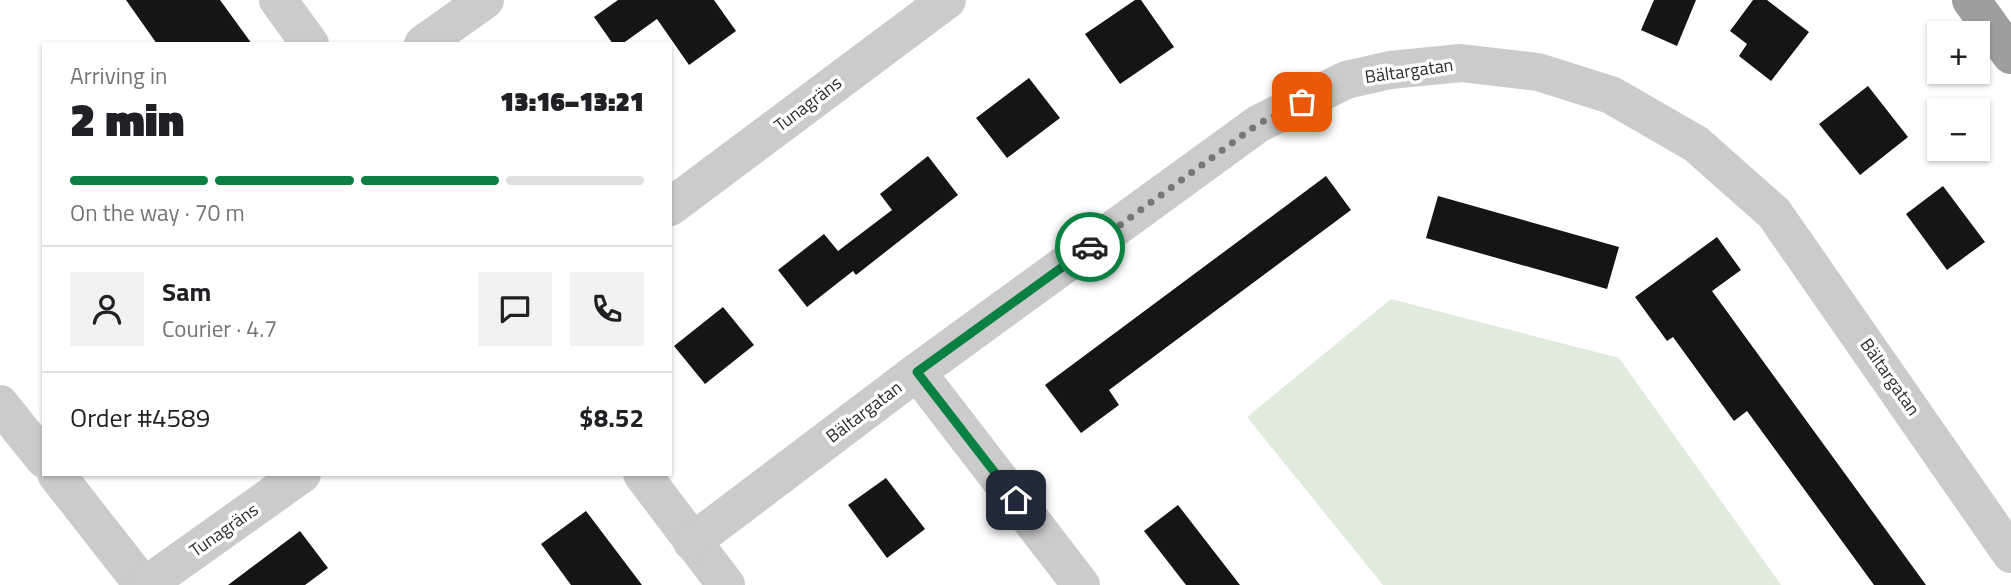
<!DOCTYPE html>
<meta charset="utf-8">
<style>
body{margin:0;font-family:"Titillium Web",sans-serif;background:#f2f2f2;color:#202124;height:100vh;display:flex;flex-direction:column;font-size:26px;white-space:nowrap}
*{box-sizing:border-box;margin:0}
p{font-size:23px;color:#757577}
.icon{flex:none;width:38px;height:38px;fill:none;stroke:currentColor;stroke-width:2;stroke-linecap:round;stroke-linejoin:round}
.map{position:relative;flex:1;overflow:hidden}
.drawer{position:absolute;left:42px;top:42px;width:630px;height:434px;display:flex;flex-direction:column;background:#fff;border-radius:0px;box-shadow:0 2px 5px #0004}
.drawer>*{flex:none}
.tools{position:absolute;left:1927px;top:21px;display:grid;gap:14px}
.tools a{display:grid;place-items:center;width:63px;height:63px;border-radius:0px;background:#fff;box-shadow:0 2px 5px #0004;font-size:35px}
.pin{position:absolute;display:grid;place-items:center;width:60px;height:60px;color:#fff;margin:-30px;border-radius:14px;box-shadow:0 4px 10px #0006}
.courier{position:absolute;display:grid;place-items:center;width:70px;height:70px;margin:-35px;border:5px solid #0b8043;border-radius:50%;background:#fff;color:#222;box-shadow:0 2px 9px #0007}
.overview em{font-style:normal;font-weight:800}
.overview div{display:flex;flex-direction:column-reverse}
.overview{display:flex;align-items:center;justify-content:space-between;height:119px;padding:0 28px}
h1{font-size:46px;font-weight:800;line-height:52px}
.bar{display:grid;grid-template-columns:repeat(4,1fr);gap:10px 7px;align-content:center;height:84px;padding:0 28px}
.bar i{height:9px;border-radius:5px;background:#e0e0e0}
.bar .on{background:#0b8043}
.bar p{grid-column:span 4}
.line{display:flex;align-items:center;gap:18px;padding:0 28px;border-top:2px solid #e0e0e0}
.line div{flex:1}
.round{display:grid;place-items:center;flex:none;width:74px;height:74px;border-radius:0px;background:#f2f2f2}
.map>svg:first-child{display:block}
.green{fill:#dfebdb}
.building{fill:#151515}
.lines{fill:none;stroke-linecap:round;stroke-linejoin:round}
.minor{stroke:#cbcbcb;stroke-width:38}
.trunk{stroke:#9e9e9e;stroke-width:38}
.done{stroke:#777;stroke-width:7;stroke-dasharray:0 12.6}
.route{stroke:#0b8043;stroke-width:9}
.labels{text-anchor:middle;stroke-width:7;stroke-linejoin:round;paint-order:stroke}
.street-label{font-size:18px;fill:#2e2e2e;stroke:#fff}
</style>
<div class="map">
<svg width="2011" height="585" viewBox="0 0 2011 585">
<rect width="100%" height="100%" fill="#fff"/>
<path class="green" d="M1391,299l228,59 162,227h-398l-136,-168z"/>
<g class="building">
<path d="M126,0h94l32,44h-95z"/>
<path d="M618,0h96l22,31 -47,34 -32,-46 -35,25h-9l-19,-27z"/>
<path d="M1135,0h6l33,47 -54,37 -35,-50z"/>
<path d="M1654,0h42l-19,46 -36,-16z"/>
<path d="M1753,0h14l42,32 -38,49 -32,-25 8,-12 -17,-13z"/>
<path d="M1029,78l31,40 -53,40 -31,-40z"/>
<path d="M1868,86l40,51 -48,38 -41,-51z"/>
<path d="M928,156l30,39 -102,80 -3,-4 -46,36 -29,-37 46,-36 14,17 54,-41 -12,-16z"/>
<path d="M1326,176l25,34 -242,180 10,15 -38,28 -36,-48z"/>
<path d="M1943,186l42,56 -38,28 -41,-56z"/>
<path d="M1438,196l181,51 -12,42 -181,-51z"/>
<path d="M1717,237l24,33 -29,21 214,294h-52l-127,-174 -13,10 -61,-84 -6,4 -32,-44z"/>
<path d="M723,307l31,38 -49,39 -31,-38z"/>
<path d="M886,478l39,51 -38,29 -39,-53z"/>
<path d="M1178,505l62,80h-54l-42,-54z"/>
<path d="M586,511l56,74h-71l-30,-41z"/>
<path d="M300,531l28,37 -23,17h-77z"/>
</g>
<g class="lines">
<g class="minor">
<path d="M278,0l32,44"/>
<path d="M423,44l62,-44"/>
<path d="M670,207l277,-207"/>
<path d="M917,372l164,213"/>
<path d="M0,404l44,55"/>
<path d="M56,474l87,111"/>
<path d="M642,474l84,111"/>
<path d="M692,542l225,-170 341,-248 88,-44 44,-10 71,-7 77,9 73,23 85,49 78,69 237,341"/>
<path d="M146,585l156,-111"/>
</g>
<path class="trunk" d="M1971,0l40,55"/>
</g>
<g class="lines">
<path class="done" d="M1090,247l168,-123 44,-22"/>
<path class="route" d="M1016,500l-99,-128 173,-125"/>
</g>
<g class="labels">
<g class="street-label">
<text transform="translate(1409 71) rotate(-8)" y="6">Bältargatan</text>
<text transform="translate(808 104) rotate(-37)" y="6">Tunagräns</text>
<text transform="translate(1890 377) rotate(55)" y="6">Bältargatan</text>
<text transform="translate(864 412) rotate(-37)" y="6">Bältargatan</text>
<text transform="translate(224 530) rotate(-35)" y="6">Tunagräns</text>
</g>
</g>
</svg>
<div class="tools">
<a>+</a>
<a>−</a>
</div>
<div class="pin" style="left:1302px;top:102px;background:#ea580c"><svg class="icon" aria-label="bag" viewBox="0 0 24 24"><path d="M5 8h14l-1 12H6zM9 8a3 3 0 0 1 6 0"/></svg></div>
<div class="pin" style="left:1016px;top:500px;background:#1f2937"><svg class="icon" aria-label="home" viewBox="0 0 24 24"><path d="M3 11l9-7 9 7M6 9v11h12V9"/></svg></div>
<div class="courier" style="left:1090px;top:247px"><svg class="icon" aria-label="car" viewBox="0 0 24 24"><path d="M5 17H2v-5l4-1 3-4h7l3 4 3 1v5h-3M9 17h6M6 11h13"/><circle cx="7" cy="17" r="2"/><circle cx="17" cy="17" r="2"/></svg></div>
<section class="drawer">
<div class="overview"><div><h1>2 min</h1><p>Arriving in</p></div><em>13:16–13:21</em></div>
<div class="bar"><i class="on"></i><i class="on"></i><i class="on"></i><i></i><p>On the way · 70 m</p></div>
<div class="line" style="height:126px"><a class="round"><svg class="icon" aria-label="person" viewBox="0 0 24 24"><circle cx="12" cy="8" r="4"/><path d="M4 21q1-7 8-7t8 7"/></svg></a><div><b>Sam</b><p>Courier · 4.7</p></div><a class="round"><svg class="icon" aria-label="chat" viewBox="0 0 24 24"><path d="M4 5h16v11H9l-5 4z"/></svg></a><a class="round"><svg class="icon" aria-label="phone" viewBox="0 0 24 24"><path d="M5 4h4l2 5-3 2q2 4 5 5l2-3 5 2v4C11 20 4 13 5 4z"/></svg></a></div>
<div class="line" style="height:91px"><div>Order #4589</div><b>$8.52</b></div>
</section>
</div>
